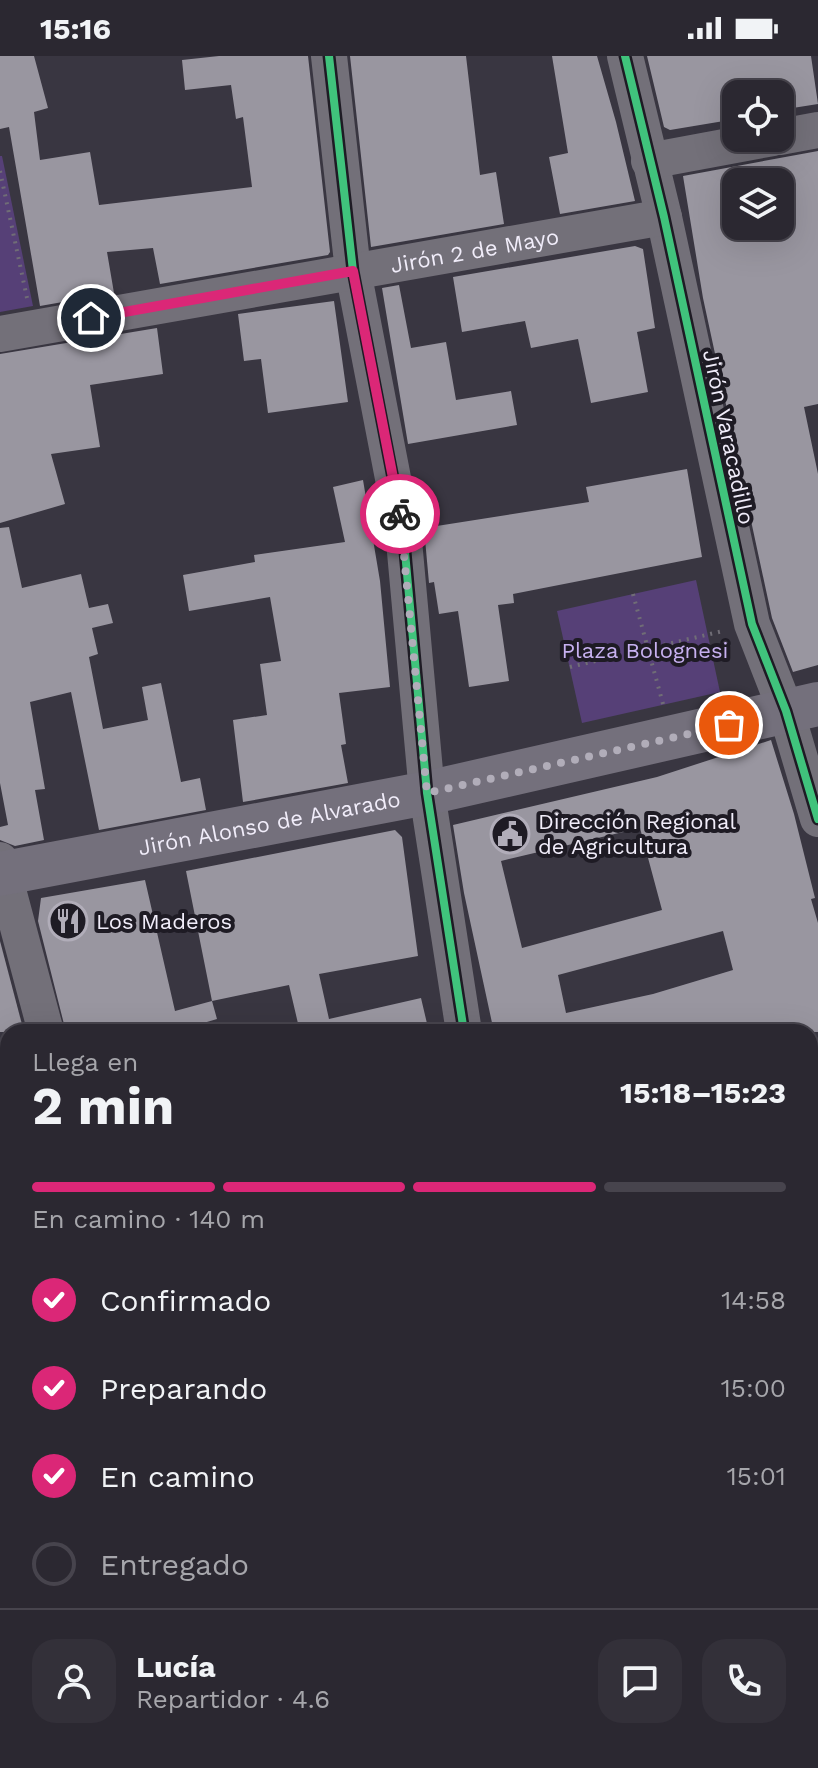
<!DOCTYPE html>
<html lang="es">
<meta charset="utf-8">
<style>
body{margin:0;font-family:"Work Sans",sans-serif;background:#333039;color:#f1f3f6;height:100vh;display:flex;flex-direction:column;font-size:30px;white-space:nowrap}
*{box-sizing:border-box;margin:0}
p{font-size:26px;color:#a6a6ab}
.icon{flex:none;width:44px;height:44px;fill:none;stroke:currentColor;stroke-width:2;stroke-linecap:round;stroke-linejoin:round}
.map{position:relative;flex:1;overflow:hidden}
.details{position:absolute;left:0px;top:968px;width:818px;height:744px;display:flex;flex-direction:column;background:#2b2831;border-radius:24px 24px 0 0;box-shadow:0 8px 32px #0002,0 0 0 2px #47444d}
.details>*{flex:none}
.controls{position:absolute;left:722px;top:24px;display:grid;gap:16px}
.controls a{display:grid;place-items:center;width:72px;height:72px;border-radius:16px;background:#2b2831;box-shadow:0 8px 32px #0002,0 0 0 2px #47444d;font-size:40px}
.pin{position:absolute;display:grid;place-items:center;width:68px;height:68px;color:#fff;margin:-34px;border:4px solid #fff;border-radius:50%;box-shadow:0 2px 8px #0007}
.courier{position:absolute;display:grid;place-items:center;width:80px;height:80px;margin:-40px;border:6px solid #db2777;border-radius:50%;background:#fff;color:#222;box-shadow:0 2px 10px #0007}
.overview em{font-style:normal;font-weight:700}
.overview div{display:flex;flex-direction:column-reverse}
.overview{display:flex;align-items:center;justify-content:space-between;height:136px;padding:0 32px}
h1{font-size:52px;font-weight:700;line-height:60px}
.bar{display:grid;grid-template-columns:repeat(4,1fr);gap:12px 8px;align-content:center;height:96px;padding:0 32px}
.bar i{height:10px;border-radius:6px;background:#47444d}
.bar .on{background:#db2777}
.bar p{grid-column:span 4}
.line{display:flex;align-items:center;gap:20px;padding:0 32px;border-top:2px solid #47444d}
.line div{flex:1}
.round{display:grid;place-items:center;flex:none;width:84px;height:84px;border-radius:24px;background:#333039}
ol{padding:0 32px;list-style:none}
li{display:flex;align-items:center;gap:24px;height:88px}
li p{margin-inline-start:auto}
li .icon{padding:8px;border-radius:50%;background:#db2777;color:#fff;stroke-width:4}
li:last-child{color:#a6a6ab}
li i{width:44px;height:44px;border:4px solid #47444d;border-radius:50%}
.status{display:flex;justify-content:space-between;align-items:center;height:56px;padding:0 40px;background:#2b2831;direction:ltr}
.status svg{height:22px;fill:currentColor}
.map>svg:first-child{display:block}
.green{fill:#564077}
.building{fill:#9996a0;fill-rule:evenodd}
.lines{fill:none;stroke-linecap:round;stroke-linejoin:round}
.path{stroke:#706d76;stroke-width:4;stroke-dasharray:2 6;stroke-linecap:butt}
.minor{stroke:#737079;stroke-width:36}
.major{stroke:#74707c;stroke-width:44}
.cycleway-casing{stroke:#1e1b24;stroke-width:13}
.cycleway{stroke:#40c37c;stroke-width:8}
.done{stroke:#b1adb9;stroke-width:8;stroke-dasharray:0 14.4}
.route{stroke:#db2777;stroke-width:10}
.labels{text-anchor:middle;stroke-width:8;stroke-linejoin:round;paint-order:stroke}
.street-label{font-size:22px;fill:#f1edfa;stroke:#1e1b24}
.park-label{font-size:22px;fill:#c7b1f0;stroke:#1e1b24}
.poi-label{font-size:22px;fill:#f1edfa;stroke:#1e1b24;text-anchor:start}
</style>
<div class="status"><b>15:16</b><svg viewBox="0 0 49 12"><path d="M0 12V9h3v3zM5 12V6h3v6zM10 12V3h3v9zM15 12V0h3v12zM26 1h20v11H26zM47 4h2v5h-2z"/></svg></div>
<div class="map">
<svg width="818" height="1712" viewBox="0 0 818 1712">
<rect width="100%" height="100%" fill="#393641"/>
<g class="green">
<path d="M0,100h2l31,150 -33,6z"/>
<path d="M696,524l24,112 -138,31 -25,-112z"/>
</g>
<g class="building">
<path d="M0,0h34l14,52 -14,4 6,48 50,-8 9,53 153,-18 -9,-70 -7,2 -5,-34 -46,5 -3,-30 37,-4h89l22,196 -2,3 -168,29 -7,-36 -46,4 7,41 -74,13 -31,-179 -9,2z"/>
<path d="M350,0h116l14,119 16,-3 8,52 -133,23z"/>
<path d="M552,0h45l19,66 19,79 -75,13 -11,-57 19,-4z"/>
<path d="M647,0h164l7,48 -38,6v-16h-44v25l-66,11 -6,-3z"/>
<path d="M818,95v253l-14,3 14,67v191l-25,7 -21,-54 -69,-320 -20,-122zM736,126h44v44h-44z"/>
<path d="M635,190l8,3 12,79 -18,4 11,60 -57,11 -13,-64 -47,9 -6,-27 -63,11 -9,-55z"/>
<path d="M399,229l12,63 35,-6 10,58 55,-9 6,34 -109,19 -26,-156z"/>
<path d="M334,245l14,101 -80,11 -7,-54 -17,2 -6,-47z"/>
<path d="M157,272l6,46 -73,11 10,62 -49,7 14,50 -65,19v-169z"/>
<path d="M687,413l15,88 -189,37 1,9 -16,2 11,76 -40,6 -11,-76 -19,3 -5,-32 -5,1 -5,-55 165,-26 -3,-15z"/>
<path d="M363,424l17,101 10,106 -51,6 7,51 -5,1 7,38 -105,19 -10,-82 34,-5 -7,-51 21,-3 -11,-64 -81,14 -6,-36 72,-13 -1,-7 91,-13 -12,-55z"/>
<path d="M9,471l13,61 59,-14 8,34 19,-4 5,19 -21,5 6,26 -9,3 14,72 45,-9 -6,-33 19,-4 20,99 19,-4 6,32 -107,20 -28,-138 -41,10 15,87 -10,1 9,50 -29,6 -15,-6v-13l8,-2 -8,-42v-255z"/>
<path d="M771,684l23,74 21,84 -4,1 7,24v109h-24l-3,-7 -23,7h-274l-30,-139 -11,-68 204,-48zM640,772l22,82 -140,38 -21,-87zM723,875l10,39 -80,24 -87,19 -8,-38z"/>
<path d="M395,774l7,7 16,119 -99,18 10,45 92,-21 8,34h-129l-11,-47 -77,16 -26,-130z"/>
<path d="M145,824l30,131 37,-10 5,18 -27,8 1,5h-125l-28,-111 3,-23z"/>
<path d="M0,885l24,91h-24z"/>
</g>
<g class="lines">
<g class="path">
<path d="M0,115l27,127"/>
<path d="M633,538l30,110"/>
<path d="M570,611l153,-36"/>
</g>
<g class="minor">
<path d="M329,0l24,215 50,259 24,263 37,239"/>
<path d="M625,0l39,161 88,407 34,87 32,108"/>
<path d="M780,81l38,-7"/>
<path d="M649,105l124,-23"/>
<path id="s1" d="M0,278l664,-117"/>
<path d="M0,804l46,172"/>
<path d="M243,1704l3,8"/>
<path d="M621,1704l2,8"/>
</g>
<g class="major">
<path id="s2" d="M0,818l427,-81 391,-89"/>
<path d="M810,1151l8,-2"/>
<path d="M0,1355l8,-2"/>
</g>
<defs>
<g id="cycleway">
<path d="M329,0l24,215 50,259 24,263 37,239"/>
<path d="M625,0l39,161 88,407 34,87 32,108"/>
</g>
</defs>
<use href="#cycleway" class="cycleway-casing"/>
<use href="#cycleway" class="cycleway"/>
</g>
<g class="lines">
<path class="done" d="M400,458l27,279 302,-68"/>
<path class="route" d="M91,262l262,-47 47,243"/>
</g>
<defs>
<symbol id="civic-ring" viewBox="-11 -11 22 22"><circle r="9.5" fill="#1e1b24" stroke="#b1adb9" stroke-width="1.5"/><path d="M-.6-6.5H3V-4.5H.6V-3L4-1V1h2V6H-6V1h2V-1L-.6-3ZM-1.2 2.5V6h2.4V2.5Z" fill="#b1adb9"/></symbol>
<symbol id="restaurant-ring" viewBox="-11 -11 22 22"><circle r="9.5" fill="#1e1b24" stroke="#b1adb9" stroke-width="1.5"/><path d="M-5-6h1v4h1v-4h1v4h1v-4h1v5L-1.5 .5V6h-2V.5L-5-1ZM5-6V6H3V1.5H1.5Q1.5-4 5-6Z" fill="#b1adb9"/></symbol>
</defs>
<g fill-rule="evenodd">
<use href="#civic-ring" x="488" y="756" width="44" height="44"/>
<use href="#restaurant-ring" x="46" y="843" width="44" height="44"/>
</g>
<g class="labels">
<g class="street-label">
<text dy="8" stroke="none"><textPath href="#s1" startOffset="482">Jirón 2 de Mayo</textPath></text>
<text transform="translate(729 381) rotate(78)" y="8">Jirón Varacadillo</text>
<text dy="8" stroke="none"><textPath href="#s2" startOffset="274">Jirón Alonso de Alvarado</textPath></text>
</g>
<g class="park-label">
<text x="645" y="602">Plaza Bolognesi</text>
</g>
<g class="poi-label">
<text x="538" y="773">Dirección Regional<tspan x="538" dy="25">de Agricultura</tspan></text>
<text x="96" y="873">Los Maderos</text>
</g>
</g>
</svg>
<div class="controls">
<a><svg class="icon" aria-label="locate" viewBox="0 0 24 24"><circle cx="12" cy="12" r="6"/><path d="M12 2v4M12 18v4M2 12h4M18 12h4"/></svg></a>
<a><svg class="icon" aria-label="layers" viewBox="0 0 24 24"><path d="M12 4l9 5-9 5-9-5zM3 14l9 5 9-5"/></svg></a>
</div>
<div class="pin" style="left:729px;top:669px;background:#ea580c"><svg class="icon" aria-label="bag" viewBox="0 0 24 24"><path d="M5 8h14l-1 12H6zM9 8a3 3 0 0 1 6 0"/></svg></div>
<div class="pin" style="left:91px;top:262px;background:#1f2937"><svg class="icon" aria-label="home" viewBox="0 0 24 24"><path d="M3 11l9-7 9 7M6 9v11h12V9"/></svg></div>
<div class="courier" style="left:400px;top:458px"><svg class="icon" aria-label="bike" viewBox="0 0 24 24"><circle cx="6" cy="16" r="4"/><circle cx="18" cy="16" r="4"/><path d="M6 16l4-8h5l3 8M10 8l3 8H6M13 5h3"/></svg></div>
<section class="details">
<div class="overview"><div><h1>2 min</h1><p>Llega en</p></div><em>15:18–15:23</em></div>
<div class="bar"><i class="on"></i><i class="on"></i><i class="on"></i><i></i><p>En camino · 140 m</p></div>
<ol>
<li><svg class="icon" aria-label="check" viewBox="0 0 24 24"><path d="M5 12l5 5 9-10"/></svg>Confirmado<p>14:58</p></li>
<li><svg class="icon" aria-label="check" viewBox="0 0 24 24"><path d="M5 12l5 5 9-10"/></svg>Preparando<p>15:00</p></li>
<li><svg class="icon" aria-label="check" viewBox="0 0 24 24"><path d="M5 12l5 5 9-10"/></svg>En camino<p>15:01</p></li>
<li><i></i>Entregado</li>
</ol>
<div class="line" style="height:144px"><a class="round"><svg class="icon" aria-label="person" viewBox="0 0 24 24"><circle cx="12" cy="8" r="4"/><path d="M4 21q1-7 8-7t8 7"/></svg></a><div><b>Lucía</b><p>Repartidor · 4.6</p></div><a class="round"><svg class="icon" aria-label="chat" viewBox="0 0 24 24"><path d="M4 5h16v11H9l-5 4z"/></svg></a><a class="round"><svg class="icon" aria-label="phone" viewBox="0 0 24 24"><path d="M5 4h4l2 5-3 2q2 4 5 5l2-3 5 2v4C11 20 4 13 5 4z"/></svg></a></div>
</section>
</div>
